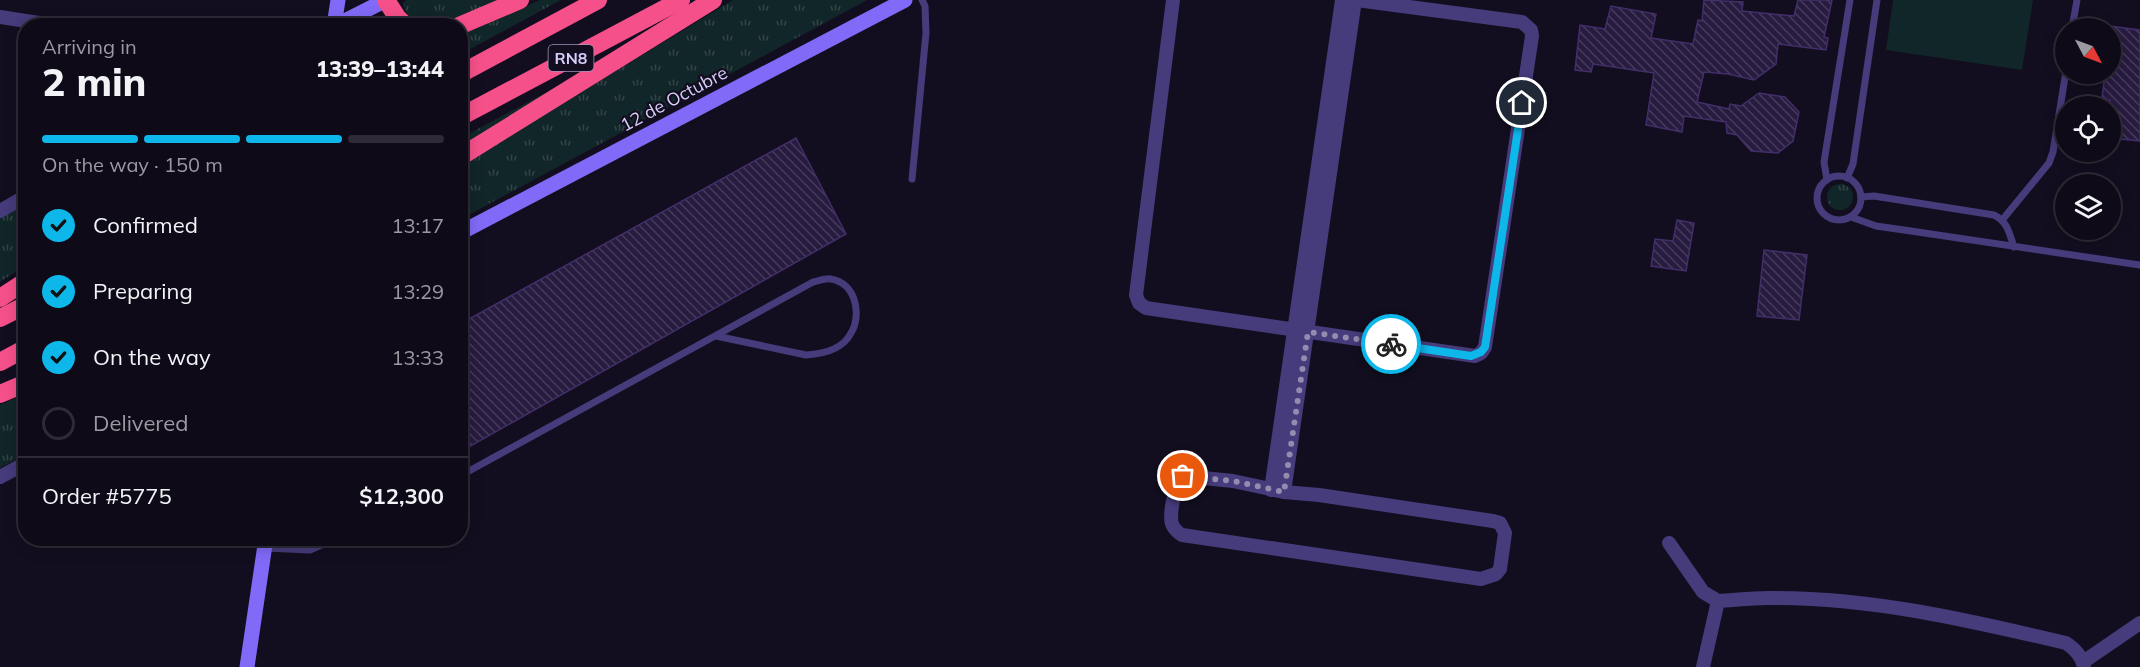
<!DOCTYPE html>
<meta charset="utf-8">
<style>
body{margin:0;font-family:Mulish,sans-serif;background:#171320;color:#f1f3f6;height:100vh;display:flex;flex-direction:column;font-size:22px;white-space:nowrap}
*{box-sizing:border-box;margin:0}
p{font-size:20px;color:#9b9aa1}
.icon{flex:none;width:33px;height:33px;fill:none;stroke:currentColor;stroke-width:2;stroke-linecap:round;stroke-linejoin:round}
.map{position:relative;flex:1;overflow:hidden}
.side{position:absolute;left:18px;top:18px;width:450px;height:528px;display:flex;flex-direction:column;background:#0e0a17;border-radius:24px;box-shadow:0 3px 15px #0003,0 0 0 2px #2e2b36}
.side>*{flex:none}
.needle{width:39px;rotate:131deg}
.controls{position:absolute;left:2055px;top:18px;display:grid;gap:12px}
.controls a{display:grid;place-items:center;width:66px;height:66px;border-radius:50%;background:#0e0a17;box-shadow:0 3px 15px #0003,0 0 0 2px #2e2b36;font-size:30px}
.pin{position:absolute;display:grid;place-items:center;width:51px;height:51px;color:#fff;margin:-26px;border:3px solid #fff;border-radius:50%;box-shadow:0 2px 6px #0007}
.courier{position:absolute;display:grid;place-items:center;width:60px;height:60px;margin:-30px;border:4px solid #0db7ea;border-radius:50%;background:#fff;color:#222;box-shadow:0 2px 8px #0007}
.summary em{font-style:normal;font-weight:800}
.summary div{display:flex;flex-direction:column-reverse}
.summary{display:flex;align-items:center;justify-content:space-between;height:102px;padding:0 24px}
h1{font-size:39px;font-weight:800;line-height:45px}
.bar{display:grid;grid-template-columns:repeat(4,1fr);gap:9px 6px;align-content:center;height:72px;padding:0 24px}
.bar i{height:8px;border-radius:4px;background:#2e2b36}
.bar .on{background:#0db7ea}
.bar p{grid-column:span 4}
.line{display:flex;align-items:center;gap:15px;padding:0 24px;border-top:2px solid #2e2b36}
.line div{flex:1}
ol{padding:0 24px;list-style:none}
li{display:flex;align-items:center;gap:18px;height:66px}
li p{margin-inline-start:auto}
li .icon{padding:6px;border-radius:50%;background:#0db7ea;color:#111;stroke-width:4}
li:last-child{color:#9b9aa1}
li i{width:33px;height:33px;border:3px solid #2e2b36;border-radius:50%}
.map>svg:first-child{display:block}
.grass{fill:url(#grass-tufts)}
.garden{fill:#112628}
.building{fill:url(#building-back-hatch);stroke:#422e69;stroke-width:1.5}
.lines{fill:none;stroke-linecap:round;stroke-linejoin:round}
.lane{stroke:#463b7b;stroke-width:7}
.street{stroke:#463b7b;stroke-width:14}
.secondary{stroke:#806af7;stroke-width:15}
.highway{stroke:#f6508a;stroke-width:18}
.done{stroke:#948baf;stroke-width:6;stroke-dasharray:0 10.8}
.route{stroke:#0db7ea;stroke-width:8}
.labels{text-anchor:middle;stroke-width:4.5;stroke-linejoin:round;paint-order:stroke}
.shield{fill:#130e1f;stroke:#9e94ba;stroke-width:1.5}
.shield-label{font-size:16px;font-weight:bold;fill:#d9cefc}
.street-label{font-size:18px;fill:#d9cefc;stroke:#130e1f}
</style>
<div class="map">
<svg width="2140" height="667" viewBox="0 0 2140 667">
<defs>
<pattern id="grass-tufts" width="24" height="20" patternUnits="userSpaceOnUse" patternTransform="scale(1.5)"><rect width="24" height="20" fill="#112628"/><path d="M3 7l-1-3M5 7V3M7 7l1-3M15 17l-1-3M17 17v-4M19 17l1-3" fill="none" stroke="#334448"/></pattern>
<pattern id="building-back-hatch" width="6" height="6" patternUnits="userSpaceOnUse" patternTransform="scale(1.5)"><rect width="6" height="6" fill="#271b3f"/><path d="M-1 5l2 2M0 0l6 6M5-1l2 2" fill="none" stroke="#463b5c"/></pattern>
</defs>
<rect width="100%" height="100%" fill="#130e1f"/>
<g class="grass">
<path d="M406,0h95c-26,11 -88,49 -98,3z"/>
<path d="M540,0h21l-100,54v-21l15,-4z"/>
<path d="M733,0h134l-406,219v-54z"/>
<path d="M601,63l-140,88v-13z"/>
<circle cx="1840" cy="197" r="13"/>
<path d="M25,200v66l-25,16v-67z"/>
<path d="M25,394v61l-25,13v-63z"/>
</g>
<path class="garden" d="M1893,0h140l-11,70 -136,-20z"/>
<g class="building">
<path d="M1704,0l39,2 -1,9 52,5 4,-16h34l-8,37 4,1 -2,12 -48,-6 -2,20 -22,16 -26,-6 -24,-2 -7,30 32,7 1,-5 11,2 18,-13 26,4 14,15 -6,29 -15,12 -27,-2 -14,-16 -10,-2 -1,-11 -42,-6 -2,16 -36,-7 8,-52 -61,-9 -2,8 -16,-2 5,-45 25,4 6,-23 45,8 -5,24 42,6 5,-24 4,1z"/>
<path d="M2110,26l30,4v111l-30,-3v-38l-8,-2 3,-24 5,1z"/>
<path d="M796,138l50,96 -386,218v-128z"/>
<path d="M1677,220l17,3 -8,48 -35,-5 4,-27 18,2z"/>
<path d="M1764,250l43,5 -8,65 -42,-4z"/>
</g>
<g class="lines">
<g class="lane">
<path d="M2072,28l5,-28"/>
<circle cx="1839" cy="198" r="22"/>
<path d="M1847,178l6,-14 24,-164"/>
<path d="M912,179l14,-146 -1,-27 -3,-6"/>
<path d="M1827,180l-3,-18 26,-162"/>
<path d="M1861,197l13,-1 120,19c14,7 15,18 20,32"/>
<path d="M1851,217l25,9 28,4 236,35"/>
<path d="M2003,219l46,-56 4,-11 13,-81"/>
<path d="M460,476l353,-194c5,-1 13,-4 18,-3 25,4 31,36 20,54 -8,16 -28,21 -45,22l-90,-19"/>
<path d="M265,548l45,2 27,-12"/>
</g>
<g class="street">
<path d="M1173,0l-37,295 3,8 7,5 329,48 6,-3 4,-6 47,-311 -1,-6 -9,-8 -165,-22"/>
<path d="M0,17l58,9"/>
<path d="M0,211l26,-15"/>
<path d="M1183,476l50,5 51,11 35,3 174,26 7,2 5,10 -5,36 -4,5 -15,5 -299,-44c-5,-3 -8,-6 -10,-11 -3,-10 3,-41 11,-48z"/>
<path d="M0,477l26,-14"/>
<path d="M1271,490l71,-490"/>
<path d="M1284,492l71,-492"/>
<path d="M1669,543l34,49 15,9"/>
<path d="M2083,662l57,-39"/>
<path d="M1703,667l15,-66c17,-1 34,-3 50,-3 102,-1 200,22 298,45 9,6 16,13 18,24"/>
</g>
<g class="secondary">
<path d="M334,26l4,-26"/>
<path d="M335,26l51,-26"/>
<path d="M460,233l445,-233"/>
<path d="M247,667l19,-129"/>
</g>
<g class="highway">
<path d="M386,0l11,17 9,9"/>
<path d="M459,26l61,-26"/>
<path d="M460,74l138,-74"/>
<path d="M460,117l221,-117"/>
<path d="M460,157l253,-157"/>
<path d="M0,298l26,-17"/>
<path d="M0,318l26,-13"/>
<path d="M0,362l26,-14"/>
<path d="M0,394l26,-11"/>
</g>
</g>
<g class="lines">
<path class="done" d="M1183,476l50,5 51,11 24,-160 83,12"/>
<path class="route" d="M1391,344l80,12 10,-4 4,-5 37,-244"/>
</g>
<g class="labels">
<rect class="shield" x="548.5" y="45" width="45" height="26" rx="4.5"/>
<g class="shield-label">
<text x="571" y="64">RN8</text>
</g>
<g class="street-label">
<text transform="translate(674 99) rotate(-28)" y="6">12 de Octubre</text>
</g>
</g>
</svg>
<div class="controls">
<a><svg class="needle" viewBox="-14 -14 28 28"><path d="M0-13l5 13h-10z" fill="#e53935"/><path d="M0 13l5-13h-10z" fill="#9b9aa1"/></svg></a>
<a><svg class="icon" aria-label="locate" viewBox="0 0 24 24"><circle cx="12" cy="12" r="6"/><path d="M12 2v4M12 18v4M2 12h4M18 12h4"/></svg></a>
<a><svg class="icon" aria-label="layers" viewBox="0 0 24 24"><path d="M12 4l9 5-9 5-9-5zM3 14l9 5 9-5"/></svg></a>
</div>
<div class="pin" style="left:1183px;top:476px;background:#ea580c"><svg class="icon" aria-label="bag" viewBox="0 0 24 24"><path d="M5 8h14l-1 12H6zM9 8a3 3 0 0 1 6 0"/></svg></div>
<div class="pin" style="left:1522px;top:103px;background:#1f2937"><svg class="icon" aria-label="home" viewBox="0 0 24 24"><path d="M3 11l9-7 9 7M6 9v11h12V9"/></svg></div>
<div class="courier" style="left:1391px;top:344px"><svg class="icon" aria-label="bike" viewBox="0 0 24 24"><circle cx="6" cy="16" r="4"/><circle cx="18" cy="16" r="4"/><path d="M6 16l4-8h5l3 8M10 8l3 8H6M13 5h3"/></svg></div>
<section class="side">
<div class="summary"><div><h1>2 min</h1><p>Arriving in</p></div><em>13:39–13:44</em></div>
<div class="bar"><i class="on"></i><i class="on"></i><i class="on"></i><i></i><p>On the way · 150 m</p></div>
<ol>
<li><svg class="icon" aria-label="check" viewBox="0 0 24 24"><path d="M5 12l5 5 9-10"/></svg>Confirmed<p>13:17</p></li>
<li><svg class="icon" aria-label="check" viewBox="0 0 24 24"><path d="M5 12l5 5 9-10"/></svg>Preparing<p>13:29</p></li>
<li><svg class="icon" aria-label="check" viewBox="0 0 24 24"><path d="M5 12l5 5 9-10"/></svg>On the way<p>13:33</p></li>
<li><i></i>Delivered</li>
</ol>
<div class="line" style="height:78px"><div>Order #5775</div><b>$12,300</b></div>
</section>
</div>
